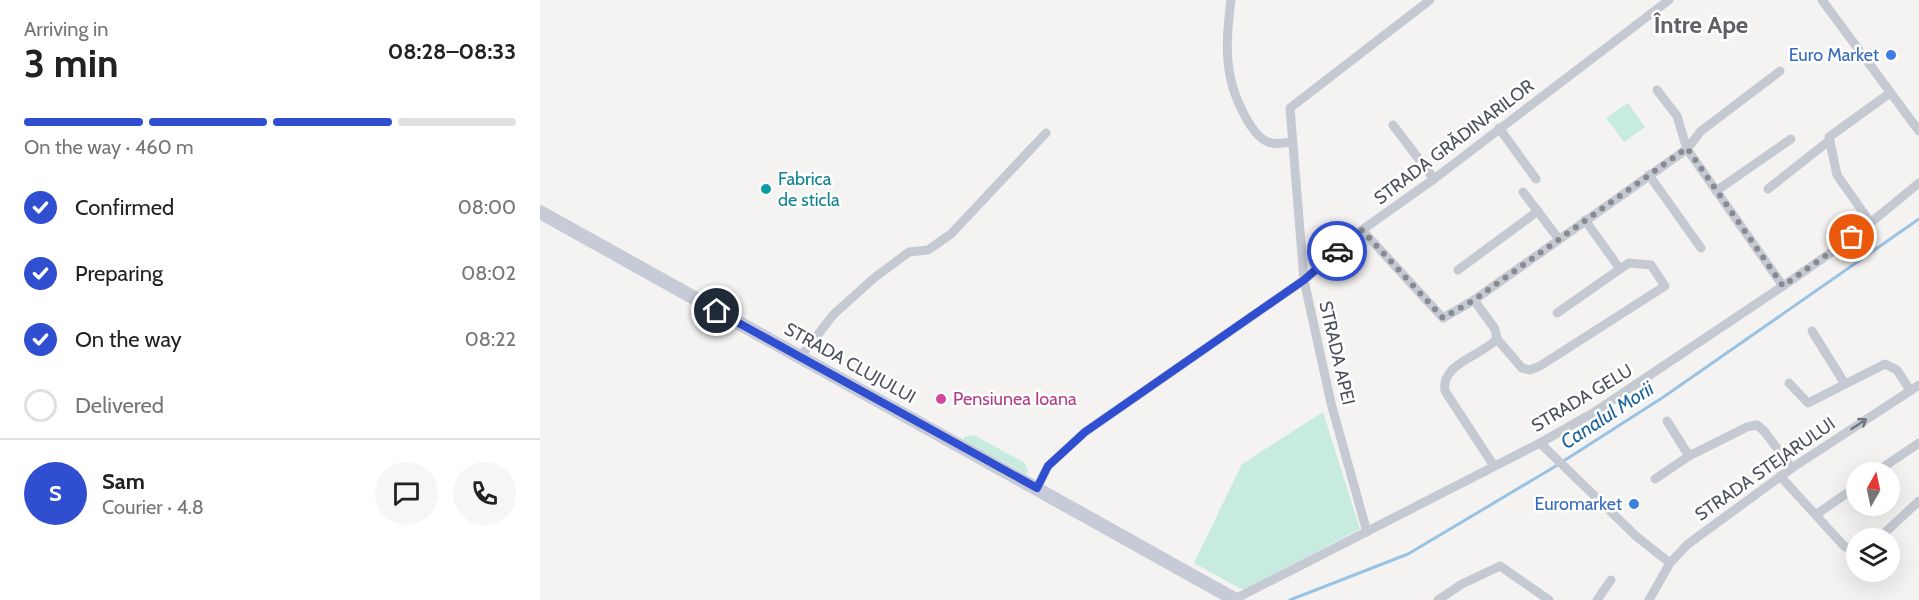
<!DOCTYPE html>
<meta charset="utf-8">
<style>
body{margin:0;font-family:Cabin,sans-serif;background:#f6f6f6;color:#222;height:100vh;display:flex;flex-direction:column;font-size:22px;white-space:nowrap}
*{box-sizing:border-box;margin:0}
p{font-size:20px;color:#767676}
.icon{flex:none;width:33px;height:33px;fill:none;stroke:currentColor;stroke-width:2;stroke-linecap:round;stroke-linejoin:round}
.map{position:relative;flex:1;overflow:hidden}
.side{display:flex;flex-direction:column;background:#fff;width:540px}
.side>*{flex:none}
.needle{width:39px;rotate:9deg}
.tools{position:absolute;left:1306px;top:462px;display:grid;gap:12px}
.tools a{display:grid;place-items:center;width:54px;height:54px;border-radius:50%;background:#fff;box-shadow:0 6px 24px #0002;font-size:30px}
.pin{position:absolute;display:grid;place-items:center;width:51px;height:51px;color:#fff;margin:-26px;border:3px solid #fff;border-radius:50%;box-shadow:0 2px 6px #0007}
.courier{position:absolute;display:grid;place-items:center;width:60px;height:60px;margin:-30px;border:4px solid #304fd0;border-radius:50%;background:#fff;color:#222;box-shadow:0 2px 8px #0007}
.headline em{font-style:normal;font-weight:700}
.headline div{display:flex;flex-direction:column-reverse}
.headline{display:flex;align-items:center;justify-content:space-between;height:102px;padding:0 24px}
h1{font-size:39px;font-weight:700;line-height:45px}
.bar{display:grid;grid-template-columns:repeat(4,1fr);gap:9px 6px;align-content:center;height:72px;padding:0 24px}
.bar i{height:8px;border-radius:4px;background:#e0e0e0}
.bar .on{background:#304fd0}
.bar p{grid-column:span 4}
.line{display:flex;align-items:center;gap:15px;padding:0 24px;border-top:2px solid #e0e0e0}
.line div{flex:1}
.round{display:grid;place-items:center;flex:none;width:63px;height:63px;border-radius:32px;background:#f6f6f6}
ol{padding:0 24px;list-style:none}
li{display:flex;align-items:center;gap:18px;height:66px}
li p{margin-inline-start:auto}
li .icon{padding:6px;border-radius:50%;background:#304fd0;color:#fff;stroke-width:4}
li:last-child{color:#767676}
li i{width:33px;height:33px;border:3px solid #e0e0e0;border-radius:50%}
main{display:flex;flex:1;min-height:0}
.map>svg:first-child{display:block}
.green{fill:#c7ebde}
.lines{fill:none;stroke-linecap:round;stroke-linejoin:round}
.stream{stroke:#99c2e3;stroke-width:3}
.minor{stroke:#c5c9d2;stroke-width:9}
.secondary{stroke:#c7cbd8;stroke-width:14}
.oneway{stroke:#707580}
.done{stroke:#878a91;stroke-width:6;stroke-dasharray:0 10.8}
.route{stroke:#304fd0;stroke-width:8}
.shop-dot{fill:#3f7fe0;stroke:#fff;stroke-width:2}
.culture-dot{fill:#0f9aa8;stroke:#fff;stroke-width:2}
.hotel-dot{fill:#d1479c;stroke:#fff;stroke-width:2}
.labels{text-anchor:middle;stroke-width:5;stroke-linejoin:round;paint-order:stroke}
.shop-label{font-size:18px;fill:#366cbe;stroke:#fff;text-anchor:end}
.street-label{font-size:18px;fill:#4c515d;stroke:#fff}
.culture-label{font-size:18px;fill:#0d838f;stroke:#fff;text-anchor:start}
.hotel-label{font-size:18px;fill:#b23c85;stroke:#fff;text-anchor:start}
.water-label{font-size:20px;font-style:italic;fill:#1e659e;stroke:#fff}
.district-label{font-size:24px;font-weight:bold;fill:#5f6166;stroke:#fff}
</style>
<main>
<section class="side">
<div class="headline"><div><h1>3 min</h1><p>Arriving in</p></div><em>08:28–08:33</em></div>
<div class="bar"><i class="on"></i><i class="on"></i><i class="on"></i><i></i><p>On the way · 460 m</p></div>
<ol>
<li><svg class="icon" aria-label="check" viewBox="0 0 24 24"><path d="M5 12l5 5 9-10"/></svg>Confirmed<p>08:00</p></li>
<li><svg class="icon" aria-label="check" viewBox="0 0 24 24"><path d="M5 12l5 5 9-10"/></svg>Preparing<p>08:02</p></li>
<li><svg class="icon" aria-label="check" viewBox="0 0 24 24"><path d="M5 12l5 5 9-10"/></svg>On the way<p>08:22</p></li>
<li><i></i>Delivered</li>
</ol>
<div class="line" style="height:108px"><b class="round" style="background:#304fd0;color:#fff">S</b><div><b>Sam</b><p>Courier · 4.8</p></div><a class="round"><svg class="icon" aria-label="chat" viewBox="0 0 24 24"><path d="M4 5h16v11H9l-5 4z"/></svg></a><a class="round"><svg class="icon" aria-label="phone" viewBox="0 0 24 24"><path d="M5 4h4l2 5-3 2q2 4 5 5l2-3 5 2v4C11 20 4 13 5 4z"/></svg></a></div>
</section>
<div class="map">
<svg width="1379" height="600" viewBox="0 0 1379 600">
<rect width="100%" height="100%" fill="#f4f3f2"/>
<g class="green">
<path d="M1088,103l17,24 -21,15 -18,-24z"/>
<path d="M783,412l37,117 -117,61 -49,-27 48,-99z"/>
<path d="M434,435l51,28 3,8 -2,3 -63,-34 1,-3z"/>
</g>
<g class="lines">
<path class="stream" d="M750,600l118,-46 143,-85 111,-71 257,-179"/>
<g class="minor">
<path d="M691,0c-3,24 -6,51 -1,75 3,19 20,60 38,67 7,3 16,1 23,0"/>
<path d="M1282,0l97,131"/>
<path d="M1117,90l20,26 10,33"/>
<path d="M853,125l41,54"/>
<path d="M959,128l37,51"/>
<path d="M1147,149l14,-18 79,-60"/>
<path d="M1109,175l52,73"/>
<path d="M1228,189l62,-49"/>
<path d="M1176,191l75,-52"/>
<path d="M983,192l35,46"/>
<path d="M1330,222l-33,-47 -8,-38 61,-44"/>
<path d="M822,230l81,88 31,-18 213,-151 96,137"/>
<path d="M918,270l80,-59"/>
<path d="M934,300l21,29 2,10c-16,17 -57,25 -52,52l49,75"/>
<path d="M1017,313l63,-44"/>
<path d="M1272,331l33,53"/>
<path d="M957,339l25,29 8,2 10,-4 125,-80 -14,-21 -22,-2 -9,6 -35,-49"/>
<path d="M260,357l34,-43 40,-36 35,-26 19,-2 23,-16 95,-101"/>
<path d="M1249,383l19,20 77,-39 12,6 13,20"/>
<path d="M1127,421l22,35"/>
<path d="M1000,443l97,94 33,26"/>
<path d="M1336,472l43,-29"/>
<path d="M1240,476l64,70 13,7"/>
<path d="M1115,479l34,-23 58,-29 10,-2 7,6 28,37"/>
<path d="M497,488l11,-22 37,-34 219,-152 58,-50 72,-51 235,-179"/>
<path d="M1277,514l40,-28"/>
<path d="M827,532l-36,-129 -27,-123 -14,-172 140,-108"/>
<path d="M1339,538l40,-37"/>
<path d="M693,600l307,-157 53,-30 190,-127 69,-48 67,-55"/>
<path d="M898,600l24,-16 38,-18 49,34"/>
<path d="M1057,600l14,-20"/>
<path d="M1109,600l21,-37 18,-19 104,-76 127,-83"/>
</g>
<path class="secondary" d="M0,212l696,388"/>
</g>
<defs><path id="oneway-shaft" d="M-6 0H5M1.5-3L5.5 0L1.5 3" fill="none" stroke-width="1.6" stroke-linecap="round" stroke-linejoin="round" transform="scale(1.5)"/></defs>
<use class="oneway" href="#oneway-shaft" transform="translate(1319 424) rotate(-33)"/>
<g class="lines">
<path class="done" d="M797,251l25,-21 81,88 31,-18 213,-152 96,138 69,-49"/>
<path class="route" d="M177,311l320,177 11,-22 37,-34 219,-152 33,-29"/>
</g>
<g class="shop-dot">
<circle cx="1351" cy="55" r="6"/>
<circle cx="1094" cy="504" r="6"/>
</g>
<circle class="culture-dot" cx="226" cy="189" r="6"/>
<circle class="hotel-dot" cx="401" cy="399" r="6"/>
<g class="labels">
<g class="shop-label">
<text x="1339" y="61">Euro Market</text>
<text x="1082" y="510">Euromarket</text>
</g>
<g class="street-label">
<text transform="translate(914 142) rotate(-37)" y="6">STRADA GRĂDINARILOR</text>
<text transform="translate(797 353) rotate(77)" y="6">STRADA APEI</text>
<text transform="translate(310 363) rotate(29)" y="6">STRADA CLUJULUI</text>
<text transform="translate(1042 398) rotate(-31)" y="6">STRADA GELU</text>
<text transform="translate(1225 469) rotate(-35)" y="6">STRADA STEJARULUI</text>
</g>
<g class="culture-label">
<text x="238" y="185">Fabrica<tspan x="238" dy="21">de sticla</tspan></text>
</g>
<g class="hotel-label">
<text x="413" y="405">Pensiunea Ioana</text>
</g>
<g class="water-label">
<text transform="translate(1067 415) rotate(-33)" y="7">Canalul Morii</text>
</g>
<g class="district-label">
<text x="1161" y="33">Între Ape</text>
</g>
</g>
</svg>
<div class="tools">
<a><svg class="needle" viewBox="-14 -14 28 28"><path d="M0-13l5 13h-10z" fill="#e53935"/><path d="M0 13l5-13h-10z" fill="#767676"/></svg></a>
<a><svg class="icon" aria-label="layers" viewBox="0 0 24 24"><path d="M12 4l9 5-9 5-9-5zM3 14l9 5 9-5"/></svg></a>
</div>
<div class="pin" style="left:1312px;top:237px;background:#ea580c"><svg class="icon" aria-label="bag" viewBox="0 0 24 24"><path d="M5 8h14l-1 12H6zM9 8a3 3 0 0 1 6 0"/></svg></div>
<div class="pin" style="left:177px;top:311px;background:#1f2937"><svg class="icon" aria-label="home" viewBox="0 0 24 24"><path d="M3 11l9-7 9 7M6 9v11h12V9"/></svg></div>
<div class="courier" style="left:797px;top:251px"><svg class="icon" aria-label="car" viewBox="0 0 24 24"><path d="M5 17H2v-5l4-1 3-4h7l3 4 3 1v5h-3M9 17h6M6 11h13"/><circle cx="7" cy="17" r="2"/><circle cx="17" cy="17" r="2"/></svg></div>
</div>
</main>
